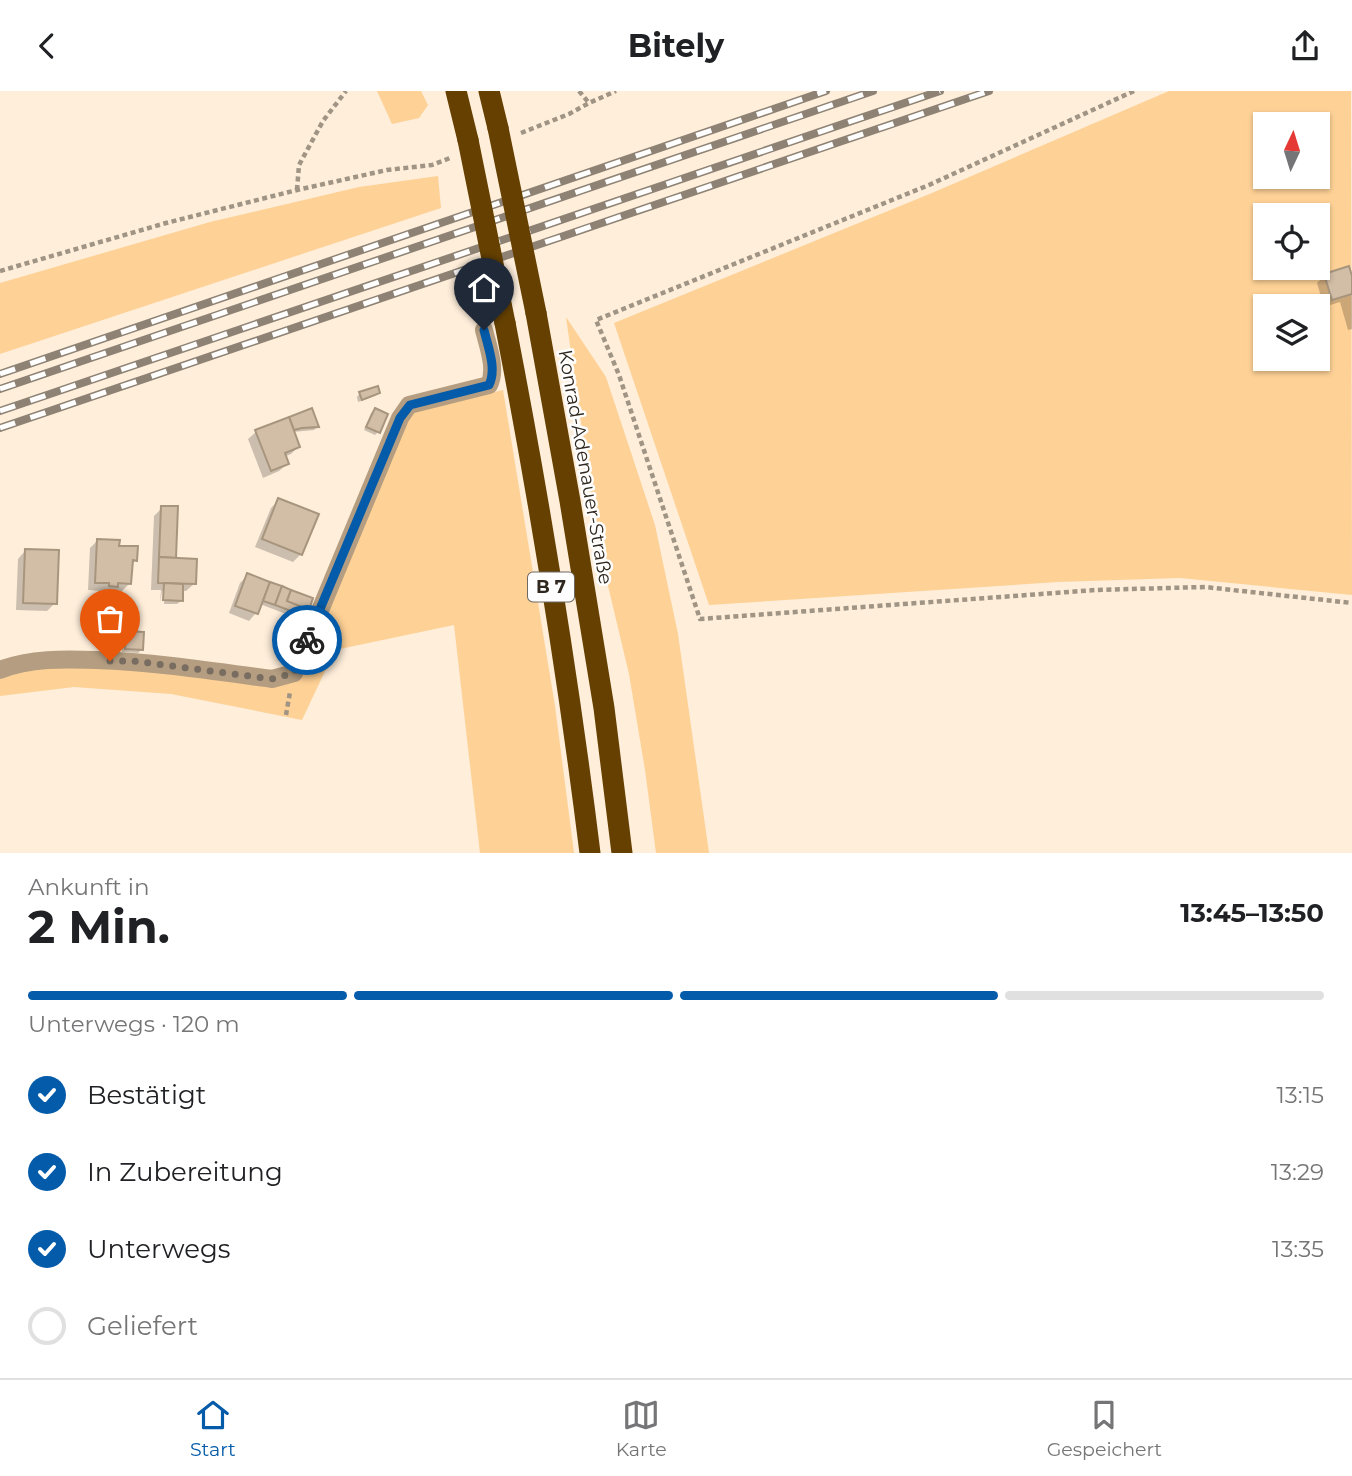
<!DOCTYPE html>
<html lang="de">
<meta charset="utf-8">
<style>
body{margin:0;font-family:Montserrat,sans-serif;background:#f6f6f6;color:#202124;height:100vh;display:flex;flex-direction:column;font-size:26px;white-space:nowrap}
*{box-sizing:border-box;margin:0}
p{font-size:23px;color:#757577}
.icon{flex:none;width:38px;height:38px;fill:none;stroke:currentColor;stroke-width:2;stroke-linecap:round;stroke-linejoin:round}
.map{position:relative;height:762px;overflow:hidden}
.drawer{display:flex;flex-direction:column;background:#fff;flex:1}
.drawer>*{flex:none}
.needle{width:46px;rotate:4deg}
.fabs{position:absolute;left:1253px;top:21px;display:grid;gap:14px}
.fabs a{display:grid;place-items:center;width:77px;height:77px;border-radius:0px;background:#fff;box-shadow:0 2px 5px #0004;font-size:35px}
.pin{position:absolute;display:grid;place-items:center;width:60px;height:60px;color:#fff;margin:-72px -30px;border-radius:50% 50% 50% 0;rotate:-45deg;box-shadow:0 0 7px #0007}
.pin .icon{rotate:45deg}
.courier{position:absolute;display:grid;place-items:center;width:70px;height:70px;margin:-35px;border:5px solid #035ba9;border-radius:50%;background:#fff;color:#222;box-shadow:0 2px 9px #0007}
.headline em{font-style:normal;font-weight:700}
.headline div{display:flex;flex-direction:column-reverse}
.headline{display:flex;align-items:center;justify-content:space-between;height:119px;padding:0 28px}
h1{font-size:46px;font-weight:700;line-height:52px}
.bar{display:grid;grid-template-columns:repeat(4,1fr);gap:10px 7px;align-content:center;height:84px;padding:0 28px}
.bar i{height:9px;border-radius:5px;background:#e0e0e0}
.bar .selected{background:#035ba9}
.bar p{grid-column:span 4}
ol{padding:0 28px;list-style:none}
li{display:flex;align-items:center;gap:21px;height:77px}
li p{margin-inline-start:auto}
li .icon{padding:7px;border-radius:50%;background:#035ba9;color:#fff;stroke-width:4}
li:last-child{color:#757577}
li i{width:38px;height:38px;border:4px solid #e0e0e0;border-radius:50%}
header{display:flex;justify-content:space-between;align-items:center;height:91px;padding:0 28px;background:#fff;font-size:32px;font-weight:700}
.menu{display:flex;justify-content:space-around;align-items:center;height:98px;border-top:2px solid #e0e0e0;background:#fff;font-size:19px;color:#757577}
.menu a{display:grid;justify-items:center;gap:4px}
.menu .selected{color:#035ba9}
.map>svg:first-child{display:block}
.green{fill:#fed196;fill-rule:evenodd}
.shadow{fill:#0003}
.building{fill:#d2bea7;stroke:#a8957e;stroke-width:2}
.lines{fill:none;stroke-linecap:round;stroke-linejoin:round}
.path{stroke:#a09485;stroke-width:4.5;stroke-dasharray:5 3.5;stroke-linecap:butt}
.minor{stroke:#b49d80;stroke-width:18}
.highway{stroke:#654000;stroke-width:21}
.rail-casing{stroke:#8d8274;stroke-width:8}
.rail{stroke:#fefefe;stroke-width:5;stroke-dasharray:16;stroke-linecap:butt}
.highway-bridge{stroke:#654000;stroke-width:21}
.done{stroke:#786d60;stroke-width:7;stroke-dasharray:0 12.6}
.route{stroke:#035ba9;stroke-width:9}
.labels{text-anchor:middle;stroke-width:5;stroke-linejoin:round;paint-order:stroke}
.shield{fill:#fefefe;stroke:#6e6862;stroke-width:2}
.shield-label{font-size:18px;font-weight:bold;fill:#30281f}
.street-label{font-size:19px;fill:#30281f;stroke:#fefefe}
</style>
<header><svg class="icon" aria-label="back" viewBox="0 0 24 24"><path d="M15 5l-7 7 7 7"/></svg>Bitely<svg class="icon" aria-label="share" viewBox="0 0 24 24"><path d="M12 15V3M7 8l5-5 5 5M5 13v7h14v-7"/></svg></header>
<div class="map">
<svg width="1352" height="762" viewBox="0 0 1352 762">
<rect width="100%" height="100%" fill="#feeeda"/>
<g class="green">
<path d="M377,0h44l7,14 -9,13 -27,6z"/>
<path d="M1169,0h182l1,504 -172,-17 -122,4 -349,23 -95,-282 318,-130zM1265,33h53v53h-53zM1265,124h53v53h-53zM1265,215h53v53h-53z"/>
<path d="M438,85l3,32 -441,146v-71l210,-61 149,-35z"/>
<path d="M566,226l40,60 49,148 23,109 31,219h-53l-11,-83 -16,-96 -30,-126z"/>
<path d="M503,299l52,316 19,147h-94l-26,-228 -119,25 -33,70 -131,-26 -97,-7 -74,9v-17c51,-19 116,-12 169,-8 43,3 86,6 128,10l105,-254 12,-16z"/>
</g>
<g class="shadow">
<path d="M1325,184l27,8v46l-4,1 -8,-28 -16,5 -7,-24z"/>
<path d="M360,302h18l-3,3 -17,6 -1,-5z"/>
<path d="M311,319l6,17 -3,3 -21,2 5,15 -7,7 -7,3 3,7 -8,7 -16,7 -15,-39 8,-7z"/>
<path d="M375,319l3,22 -3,3 -11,-5 7,-17z"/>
<path d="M279,409l22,54 -8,8 -38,-15 16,-39z"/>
<path d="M162,417l12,52 20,24 -8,7h-5v10l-4,3h-13l1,-13h-3l-2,12 1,-13h-10l3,-74z"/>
<path d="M98,449l20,7 18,13 -5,5 -1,18 -8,8 -9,-1 -4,4h-7v-3l-14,-1 2,-42z"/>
<path d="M25,460l30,52 -8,8 -31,-1 2,-51z"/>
<path d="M248,484l63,24 -3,10 -4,3 -8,-3 -5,7 -31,-12 -4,9 -7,8 -20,-8 11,-30z"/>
<path d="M126,542l15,17 -3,3 -16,-1 1,-16z"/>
</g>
<g class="building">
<path d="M1349,175l3,10v18l-20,6 -8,-26z"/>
<path d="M378,295l2,7 -18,7 -3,-8z"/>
<path d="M312,317l7,19 -17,1 -8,2 -5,-13z"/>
<path d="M375,317l13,6 -8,19 -14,-6z"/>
<path d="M289,326l11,30 -15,6 4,11 -18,7 -16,-41z"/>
<path d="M278,407l41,16 -17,41 -40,-16z"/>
<path d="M161,415h17l-2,52 -17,-1z"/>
<path d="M97,448l23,1 -1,6h19l-1,15 -4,-1 -2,24 -13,-1v4l-9,-1v-3h-14z"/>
<path d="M25,458l34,1 -2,54 -34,-1z"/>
<path d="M159,466l38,2 -1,25 -38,-1z"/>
<path d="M247,482l23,9 -12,32 -23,-8z"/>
<path d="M270,491l12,4 -7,19 -12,-4z"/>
<path d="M164,492l19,1v17l-20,-1z"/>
<path d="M282,495l9,4 -4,11 12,4 -3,8 -21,-8z"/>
<path d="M291,499l22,8 -4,12 -22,-9z"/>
<path d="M126,540l18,1 -1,18 -18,-1z"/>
</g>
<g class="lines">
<g class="path">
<path d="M579,0l10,12"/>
<path d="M1134,0l-205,94 -333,135 23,55 81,244 395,-29 110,-3 147,16"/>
<path d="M521,42l48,-19 20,-11 27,-12"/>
<path d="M297,99l2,-25 24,-44 23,-30"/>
<path d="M0,180l166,-48 131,-33 90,-20 45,-5 18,-7"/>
<path d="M286,624l4,-23"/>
</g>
<path class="minor" d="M0,579c30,-12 64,-11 96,-10 59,2 117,11 176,19l22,-6 106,-255 9,-13 80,-20c8,-16 -1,-38 -5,-55"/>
<g class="highway">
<path d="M456,0l12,49"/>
<path d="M489,0l9,37"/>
<path d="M536,222l34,188 34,207 18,145"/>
<path d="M505,232c34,175 63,352 85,530"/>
</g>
<defs>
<g id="rail">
<path d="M0,283l826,-283"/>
<path d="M0,298l873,-298"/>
<path d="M0,320l940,-320"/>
<path d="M0,337l989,-337"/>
</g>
</defs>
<use href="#rail" class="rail-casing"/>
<use href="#rail" class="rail"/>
<g class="highway-bridge">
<path d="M498,37l38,185"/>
<path d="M468,49l37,183"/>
</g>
</g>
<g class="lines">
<path class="done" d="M110,570h24l138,18 22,-6 13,-33"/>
<path class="route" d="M307,549l93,-222 10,-13 79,-20c8,-16 -1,-38 -5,-55"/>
</g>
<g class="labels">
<rect class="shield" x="528" y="481.5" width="46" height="29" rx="5"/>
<g class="shield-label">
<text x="551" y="502">B 7</text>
</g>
<g class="street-label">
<text transform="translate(586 376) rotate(80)" y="7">Konrad-Adenauer-Straße</text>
</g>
</g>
</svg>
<div class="fabs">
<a><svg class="needle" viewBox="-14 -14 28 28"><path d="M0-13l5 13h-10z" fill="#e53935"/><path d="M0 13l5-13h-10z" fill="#757577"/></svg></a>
<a><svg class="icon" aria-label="locate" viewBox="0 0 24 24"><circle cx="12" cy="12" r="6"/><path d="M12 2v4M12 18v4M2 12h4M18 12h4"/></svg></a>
<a><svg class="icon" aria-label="layers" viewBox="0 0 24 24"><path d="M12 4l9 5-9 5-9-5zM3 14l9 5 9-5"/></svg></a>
</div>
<div class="pin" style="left:110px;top:570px;background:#ea580c"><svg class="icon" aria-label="bag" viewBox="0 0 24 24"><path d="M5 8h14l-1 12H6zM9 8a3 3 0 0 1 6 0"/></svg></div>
<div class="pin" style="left:484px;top:239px;background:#1f2937"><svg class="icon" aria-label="home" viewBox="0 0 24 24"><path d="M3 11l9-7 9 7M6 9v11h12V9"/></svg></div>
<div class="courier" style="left:307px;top:549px"><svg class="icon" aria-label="bike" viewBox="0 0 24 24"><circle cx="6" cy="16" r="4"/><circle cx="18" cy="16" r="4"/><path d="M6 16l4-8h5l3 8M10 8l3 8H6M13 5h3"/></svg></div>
</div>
<section class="drawer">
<div class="headline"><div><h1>2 Min.</h1><p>Ankunft in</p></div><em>13:45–13:50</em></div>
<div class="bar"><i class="selected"></i><i class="selected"></i><i class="selected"></i><i></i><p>Unterwegs · 120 m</p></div>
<ol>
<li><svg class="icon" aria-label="check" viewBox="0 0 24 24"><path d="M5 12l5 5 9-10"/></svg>Bestätigt<p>13:15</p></li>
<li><svg class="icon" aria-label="check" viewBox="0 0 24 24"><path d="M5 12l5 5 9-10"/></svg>In Zubereitung<p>13:29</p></li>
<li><svg class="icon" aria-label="check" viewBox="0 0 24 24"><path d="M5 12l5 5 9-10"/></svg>Unterwegs<p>13:35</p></li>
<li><i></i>Geliefert</li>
</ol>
</section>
<nav class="menu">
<a class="selected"><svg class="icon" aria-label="home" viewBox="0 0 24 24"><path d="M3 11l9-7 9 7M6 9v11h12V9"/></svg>Start</a>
<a><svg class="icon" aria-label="map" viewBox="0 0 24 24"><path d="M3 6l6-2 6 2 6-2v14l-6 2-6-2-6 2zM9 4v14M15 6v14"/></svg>Karte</a>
<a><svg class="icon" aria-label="saved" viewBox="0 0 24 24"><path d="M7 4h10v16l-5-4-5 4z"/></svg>Gespeichert</a>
</nav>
